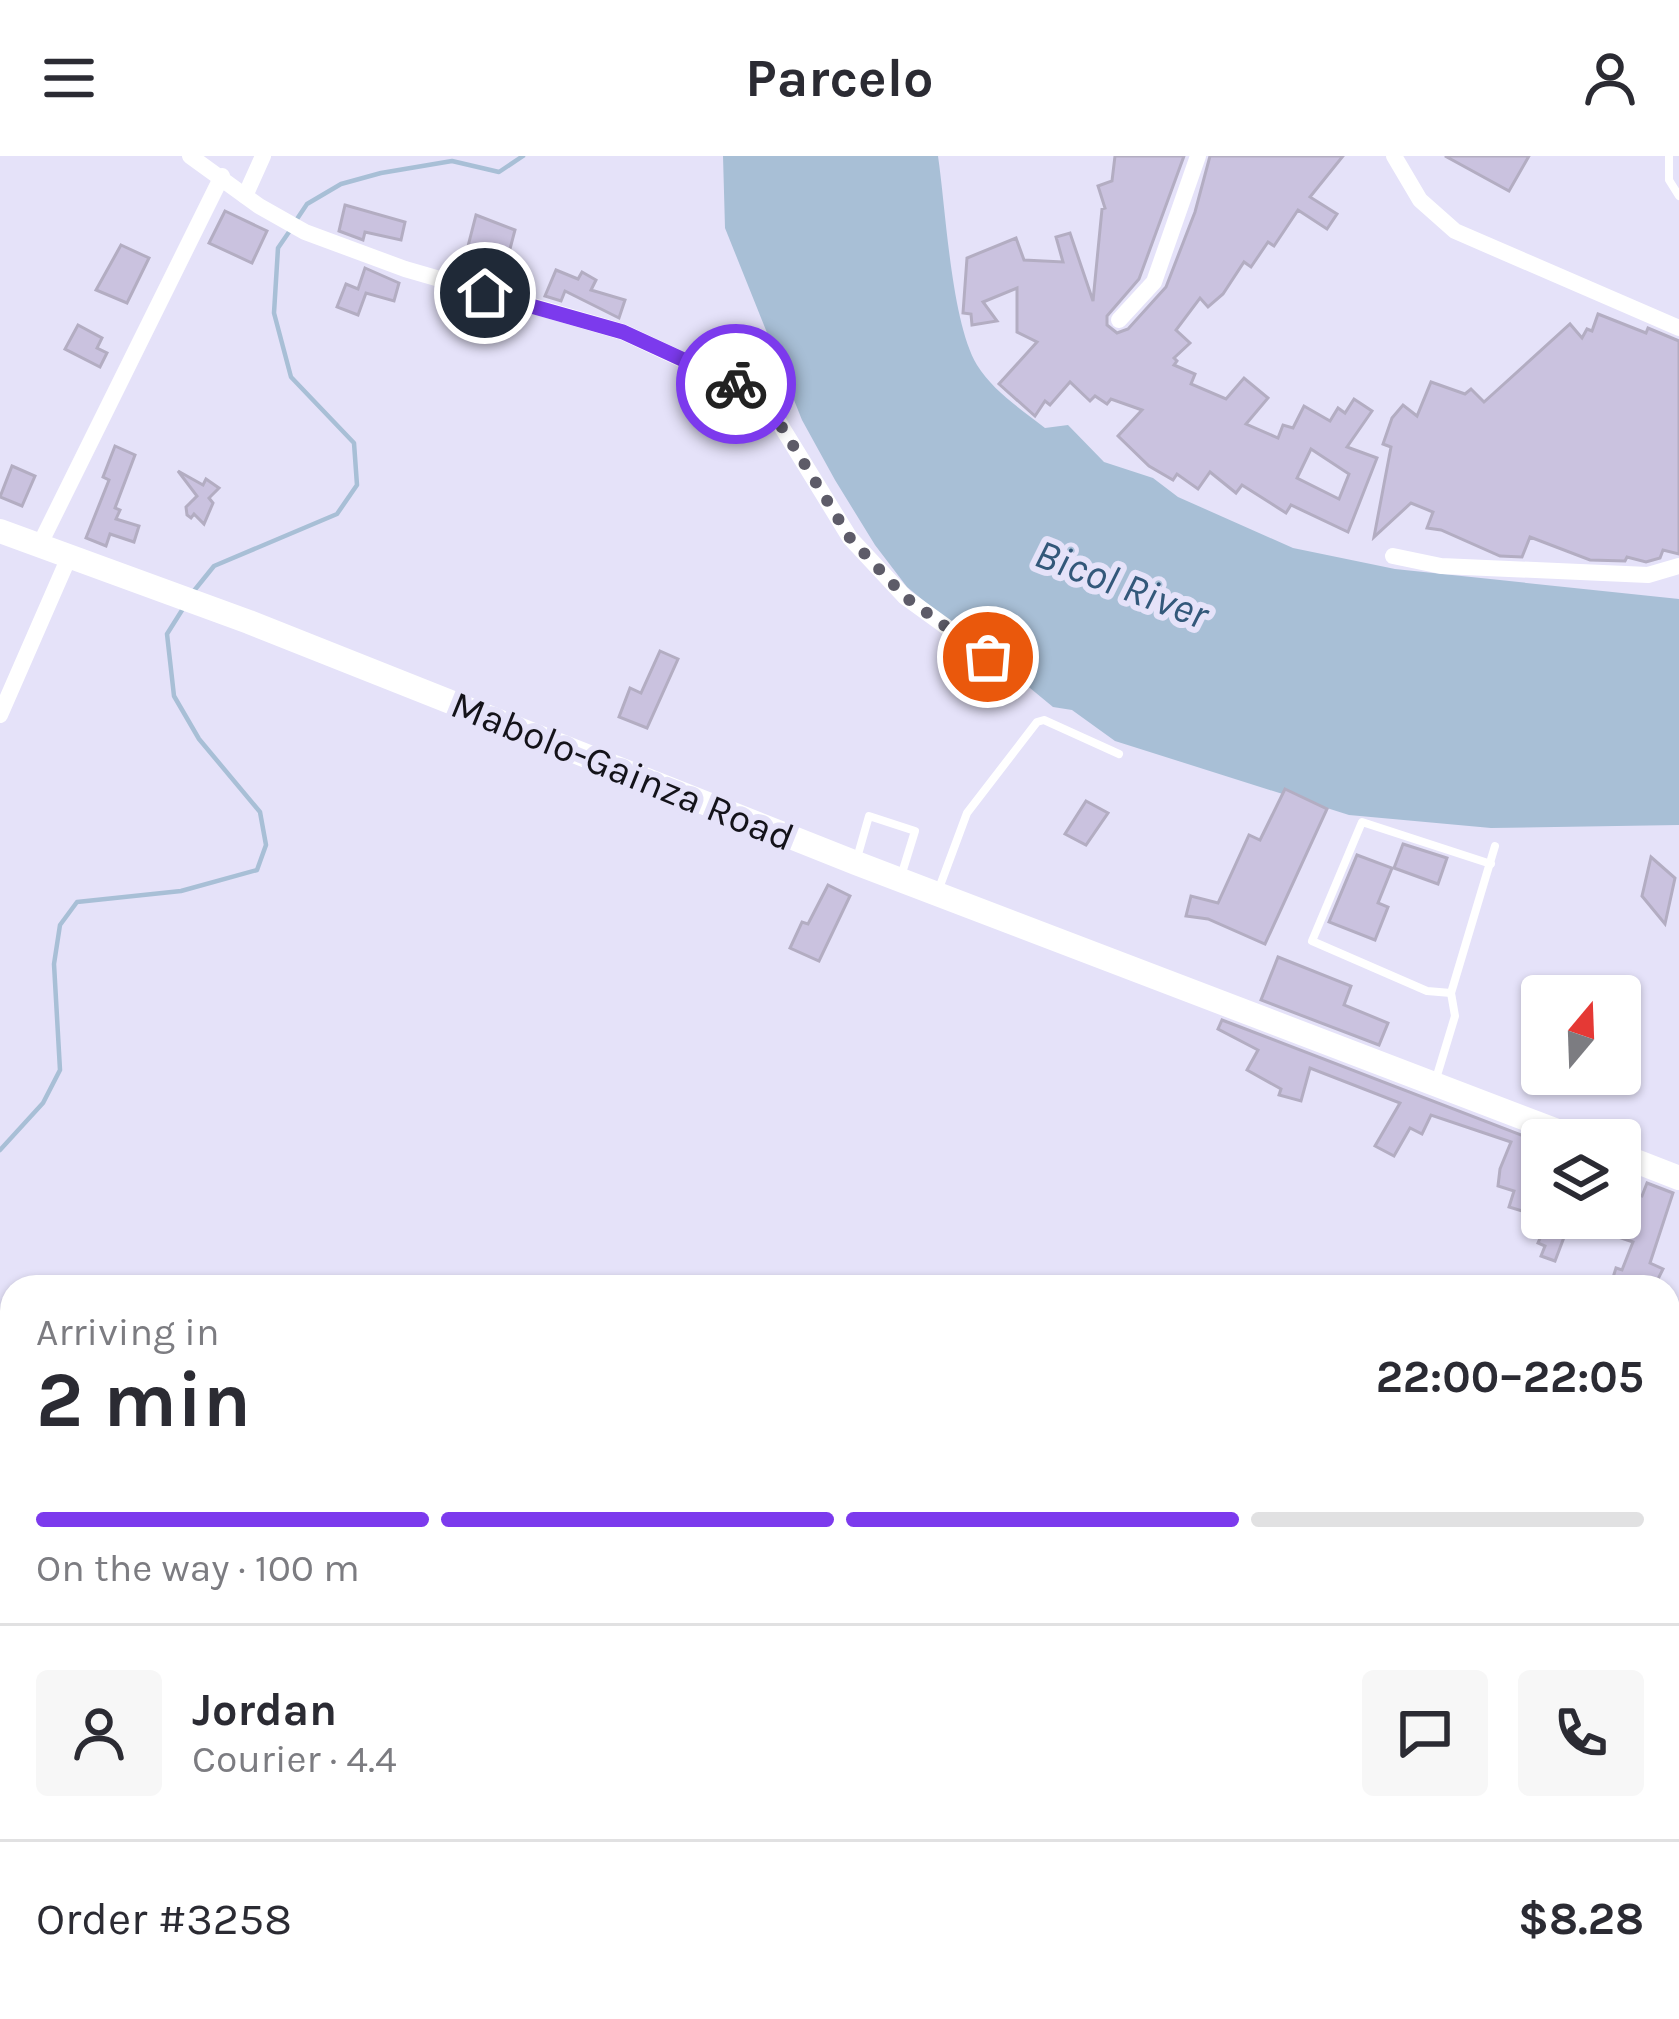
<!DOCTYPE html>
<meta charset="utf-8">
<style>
body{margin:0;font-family:Karla,sans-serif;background:#f7f7f7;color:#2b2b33;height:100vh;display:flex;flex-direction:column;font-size:45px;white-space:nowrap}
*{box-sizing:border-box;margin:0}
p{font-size:39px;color:#7c7c81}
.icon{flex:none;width:66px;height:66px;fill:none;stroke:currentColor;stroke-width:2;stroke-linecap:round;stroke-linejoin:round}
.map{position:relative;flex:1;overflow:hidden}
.sheet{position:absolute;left:0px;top:1119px;width:1680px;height:744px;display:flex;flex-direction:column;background:#fff;border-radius:36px 36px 0 0;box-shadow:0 3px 9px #0004}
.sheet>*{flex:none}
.needle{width:78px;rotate:19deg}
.controls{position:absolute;left:1521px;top:819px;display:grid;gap:24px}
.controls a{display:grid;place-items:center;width:120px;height:120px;border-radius:12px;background:#fff;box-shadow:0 3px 9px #0004;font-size:60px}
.pin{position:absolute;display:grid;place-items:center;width:102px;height:102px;color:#fff;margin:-51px;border:6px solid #fff;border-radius:50%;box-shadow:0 3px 12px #0007}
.courier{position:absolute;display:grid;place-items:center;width:120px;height:120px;margin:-60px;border:9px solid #7c3aed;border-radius:50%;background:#fff;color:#222;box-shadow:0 3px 15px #0007}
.headline em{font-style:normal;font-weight:700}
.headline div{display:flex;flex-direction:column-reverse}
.headline{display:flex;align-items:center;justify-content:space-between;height:204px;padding:0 36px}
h1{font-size:78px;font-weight:700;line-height:90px}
.bar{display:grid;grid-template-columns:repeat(4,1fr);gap:18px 12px;align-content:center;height:144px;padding:0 36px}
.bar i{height:15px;border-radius:9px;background:#e1e1e2}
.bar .selected{background:#7c3aed}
.bar p{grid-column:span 4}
.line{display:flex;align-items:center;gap:30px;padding:0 36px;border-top:3px solid #e1e1e2}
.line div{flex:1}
.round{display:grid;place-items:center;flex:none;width:126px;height:126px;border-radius:12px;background:#f7f7f7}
header{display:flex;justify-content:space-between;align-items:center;height:156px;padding:0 36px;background:#fff;font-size:54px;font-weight:700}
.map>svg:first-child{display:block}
.water{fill:#a8bfd6}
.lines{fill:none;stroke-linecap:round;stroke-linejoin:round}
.stream{stroke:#a8bfd6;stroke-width:4.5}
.building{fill:#cac2df;stroke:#b3adc2;stroke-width:3;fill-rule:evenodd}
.service{stroke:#fff;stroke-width:8}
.minor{stroke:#fff;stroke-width:16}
.secondary{stroke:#fff;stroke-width:24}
.rail-casing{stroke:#4a4853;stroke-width:9}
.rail{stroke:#e5e2f9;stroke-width:4.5;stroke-dasharray:14;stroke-linecap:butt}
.done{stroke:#5d5b68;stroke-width:12;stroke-dasharray:0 21.6}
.route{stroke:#7c3aed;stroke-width:15}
.labels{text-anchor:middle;stroke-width:12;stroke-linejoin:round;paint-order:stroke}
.street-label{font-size:39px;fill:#14131a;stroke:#e5e2f9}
.water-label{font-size:42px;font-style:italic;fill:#33587a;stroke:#e5e2f9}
</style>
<header><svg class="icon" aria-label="menu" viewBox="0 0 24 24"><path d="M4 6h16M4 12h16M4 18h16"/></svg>Parcelo<svg class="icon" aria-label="person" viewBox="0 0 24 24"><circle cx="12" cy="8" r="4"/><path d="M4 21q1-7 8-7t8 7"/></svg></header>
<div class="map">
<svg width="1679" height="1863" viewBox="0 0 1679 1863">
<rect width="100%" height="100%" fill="#e5e2f9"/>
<path class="water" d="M723,0h215c8,54 13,165 39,209 16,26 44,44 68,63l23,-3 36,37 49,16 25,19 115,51 102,21 284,30v226l-188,3 -142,-13 -234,-74 -43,-31 -19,-3 -146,-120 -32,-42 -40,-65 -33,-60 -77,-192z"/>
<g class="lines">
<g class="stream">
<path d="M295,66l12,-18 34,-20 40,-11 71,-12 47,11 24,-16"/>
<path d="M193,436l21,-26 123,-52 20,-29 -3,-42 -63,-66 -17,-64 4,-65 11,-16"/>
<path d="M0,994l43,-47 17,-33 -6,-106 6,-39 17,-23 104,-11 76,-21 9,-25 -6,-33 -61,-73 -25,-43 -7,-62 17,-27"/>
</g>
</g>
<g class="building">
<path d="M1115,0h69l-45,123 -32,37v9l10,8 11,-4 38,-42 29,-75 15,-56h133l-33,41 27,17 -10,15 -29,-19 -24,36 -6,-4 -17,25 -7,-5 -21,32 -15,13 -8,-9 -24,32 14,13 -16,15 3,3 -3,4 21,9 -4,10 35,15 18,-21 24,20 -22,26 32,14 5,-13 10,3 11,-22 26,15 8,-13 7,5 9,-14 18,12 -25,36 30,11 -29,74 -57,-27 -5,8 -44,-28 -6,8 -26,-21 -12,17 -21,-15 -4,6 -24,-14 -31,-30 24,-26 -31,-11 -4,5 -12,-8 -5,5 -20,-19 -20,23 -5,-4 -10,15 -36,-32 38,-42 -20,-10v-44l-34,14 14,19 -25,4 -1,-11 -8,-1 4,-55 49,-20 8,22 39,2 -7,-25 14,-4 23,68 9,-92 3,-1 -7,-22 14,-5zM1311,293l38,25 -10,25 -42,-21z"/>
<path d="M1445,0h84l-20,35z"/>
<path d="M345,49l60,17 -4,18 -36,-8 -2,8 -24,-9z"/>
<path d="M225,55l42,20 -15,32 -43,-20z"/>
<path d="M476,59l39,15 -9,34 12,4 -6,19 -23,-7 5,-18 -28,-8z"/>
<path d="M121,89l28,13 -22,45 -31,-13z"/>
<path d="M365,112l34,15 -5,18 -28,-8 -8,22 -21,-8 9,-23 12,5z"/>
<path d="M556,114l22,9 4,-7 14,8 -5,10 34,10 -6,18 -54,-27 -4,10 -16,-5z"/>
<path d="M1598,158l48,19 2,-5 31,13v213l-16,-4 -3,8 -14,4 -19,-5 -2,4 -35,-1 -60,-23 -8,20 -22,-1 -59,-26 -14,-2 6,-16 -22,-9 -37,34 17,-90 -8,-3 9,-26 11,-13 14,11 14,-34 34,12 6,-5 13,13 86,-78 12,14 5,-9 5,2z"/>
<path d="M78,169l24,13 -5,10 10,5 -7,14 -35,-18z"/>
<path d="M115,290l20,9 -20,53 5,2 -4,9 23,7 -5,16 -24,-8 -4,12 -20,-8 23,-58 -6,-3z"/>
<path d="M12,310l23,10 -13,30 -22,-9z"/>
<path d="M178,315l25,14 3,-6 13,9 -10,10 4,5 -9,21 -10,-10 -3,4 -4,-3 -1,-8 11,-11z"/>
<path d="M660,495l18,8 -31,69 -28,-11 11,-29 11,5z"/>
<path d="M1285,633l42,20 -62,135 -57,-25 -22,-3 5,-20 27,7 31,-68 11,5z"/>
<path d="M1086,645l22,12 -22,32 -21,-11z"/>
<path d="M1403,688l44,14 -9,26 -44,-16z"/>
<path d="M1357,699l35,13 -14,35 10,4 -13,33 -46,-18z"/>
<path d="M1651,701l24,21 -10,46 -23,-28z"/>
<path d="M828,729l22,11 -31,65 -29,-13 12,-26 6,2z"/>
<path d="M1278,801l73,29 -7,19 44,18 -9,22 -118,-45z"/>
<path d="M1222,864l320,123v74l-33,-10 5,-16 -16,-5 2,-17 11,-27 -80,-27 -9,19 -12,-6 -16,28 -19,-10 25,-43 -90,-35 -9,33 -22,-6 2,-6 -34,-19 11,-20 -40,-21z"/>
<path d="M1647,1027l26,10 -23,70 13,6 -9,18h-44l6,-19 6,2 11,-28 -38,-13 3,-11h22v-28l22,6z"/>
<path d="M1549,1062h15l-4,11 6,3 -11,29 -14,-5 4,-10 -7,-3z"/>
</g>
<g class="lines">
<g class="service">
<path d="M1669,0v24l10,16"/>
<path d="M857,702l12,-42 46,15 -13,42"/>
<path d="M938,735l29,-78 70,-91 7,-2 75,34"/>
<path d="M1451,837l-24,-2 -115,-50 50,-119 129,42"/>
<path d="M1435,926l20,-66 -4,-23 44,-147"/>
</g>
<g class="minor">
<path d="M190,0l69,50 46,26 100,37 218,63 135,63 9,8 83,135 55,59 83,60"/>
<path d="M1394,0l26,44 35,31 224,97"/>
<path d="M245,40l18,-40"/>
<path d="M1119,164l35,-38 44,-126"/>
<path d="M39,390l183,-370"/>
<path d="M1393,400l48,10 207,9 31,-9"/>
<path d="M0,559l69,-158"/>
</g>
<g class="secondary">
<path d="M0,375l249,91 607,241 725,277"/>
<path d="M1620,999l59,23"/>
<path d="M1668,1187l11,-18"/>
<path d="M1011,1863l29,-12"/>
</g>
<defs>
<g id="rail">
<path d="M1668,1748l11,-8"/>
<path d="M1504,1863l17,-12"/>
</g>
</defs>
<use href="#rail" class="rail-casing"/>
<use href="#rail" class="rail"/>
</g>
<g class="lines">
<path class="done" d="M736,228l31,19 83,135 55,59 83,60"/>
<path class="route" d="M485,137l138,39 113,52"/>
</g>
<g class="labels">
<g class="street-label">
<text transform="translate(623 614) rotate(22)" y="14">Mabolo-Gainza Road</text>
</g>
<g class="water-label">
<text transform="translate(1122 427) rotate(21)" y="15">Bicol River</text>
</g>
</g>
</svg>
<div class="controls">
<a><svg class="needle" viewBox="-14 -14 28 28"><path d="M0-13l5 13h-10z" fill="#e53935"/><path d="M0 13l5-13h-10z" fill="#7c7c81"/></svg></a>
<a><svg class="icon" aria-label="layers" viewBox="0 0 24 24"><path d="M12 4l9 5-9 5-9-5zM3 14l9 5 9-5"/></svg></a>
</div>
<div class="pin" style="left:988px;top:501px;background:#ea580c"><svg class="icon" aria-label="bag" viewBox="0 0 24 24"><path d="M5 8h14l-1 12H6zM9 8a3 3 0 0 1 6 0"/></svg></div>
<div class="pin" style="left:485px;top:137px;background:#1f2937"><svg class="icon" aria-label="home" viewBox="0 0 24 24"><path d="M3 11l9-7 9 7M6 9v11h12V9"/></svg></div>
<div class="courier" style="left:736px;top:228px"><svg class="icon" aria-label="bike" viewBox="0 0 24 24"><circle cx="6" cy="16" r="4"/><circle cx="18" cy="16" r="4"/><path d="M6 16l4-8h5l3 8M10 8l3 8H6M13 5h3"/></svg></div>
<section class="sheet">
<div class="headline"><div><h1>2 min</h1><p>Arriving in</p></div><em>22:00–22:05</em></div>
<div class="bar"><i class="selected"></i><i class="selected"></i><i class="selected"></i><i></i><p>On the way · 100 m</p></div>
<div class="line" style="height:216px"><a class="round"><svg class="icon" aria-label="person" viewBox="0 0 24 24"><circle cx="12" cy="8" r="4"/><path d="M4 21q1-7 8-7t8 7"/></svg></a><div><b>Jordan</b><p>Courier · 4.4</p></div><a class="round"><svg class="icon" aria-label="chat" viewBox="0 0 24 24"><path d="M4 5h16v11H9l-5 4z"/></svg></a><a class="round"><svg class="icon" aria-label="phone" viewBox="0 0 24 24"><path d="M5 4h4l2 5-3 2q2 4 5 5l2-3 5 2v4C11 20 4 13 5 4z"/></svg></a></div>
<div class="line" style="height:156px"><div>Order #3258</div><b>$8.28</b></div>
</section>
</div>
